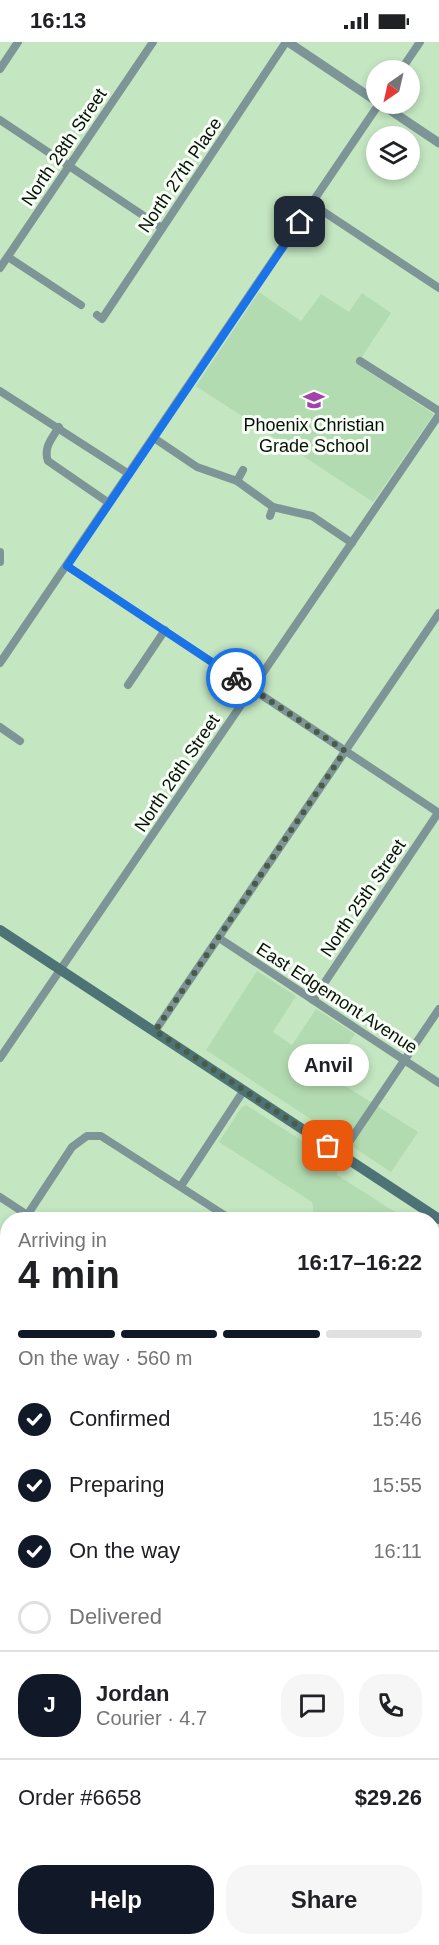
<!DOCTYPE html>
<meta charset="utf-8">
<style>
body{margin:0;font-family:Helvetica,sans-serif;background:#f6f6f6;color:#202124;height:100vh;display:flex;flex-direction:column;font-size:22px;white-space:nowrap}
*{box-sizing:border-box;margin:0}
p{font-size:20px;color:#757577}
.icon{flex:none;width:33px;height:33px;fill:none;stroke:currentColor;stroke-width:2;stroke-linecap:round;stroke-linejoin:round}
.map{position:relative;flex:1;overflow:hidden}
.sheet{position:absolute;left:0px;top:1170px;width:440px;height:734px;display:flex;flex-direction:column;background:#fff;border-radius:24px 24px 0 0;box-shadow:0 3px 9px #0003}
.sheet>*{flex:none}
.needle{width:39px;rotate:214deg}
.tools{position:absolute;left:366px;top:18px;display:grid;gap:12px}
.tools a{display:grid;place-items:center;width:54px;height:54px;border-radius:50%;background:#fff;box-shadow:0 3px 9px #0003;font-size:30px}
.pin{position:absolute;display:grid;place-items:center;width:51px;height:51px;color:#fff;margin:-26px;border-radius:12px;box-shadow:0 3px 9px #0006}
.courier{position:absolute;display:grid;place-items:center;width:60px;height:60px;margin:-30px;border:4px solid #1a73e8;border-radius:50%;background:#fff;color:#222;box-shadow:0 2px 8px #0007}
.bubble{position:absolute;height:42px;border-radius:21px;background:#fff;box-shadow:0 3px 9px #0003;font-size:20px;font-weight:700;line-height:42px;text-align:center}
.summary em{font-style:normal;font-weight:700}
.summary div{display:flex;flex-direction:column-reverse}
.summary{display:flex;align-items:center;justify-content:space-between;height:102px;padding:0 18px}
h1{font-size:39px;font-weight:700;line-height:45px}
.bar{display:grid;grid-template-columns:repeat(4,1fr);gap:9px 6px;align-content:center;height:72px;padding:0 18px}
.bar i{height:8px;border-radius:4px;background:#e0e0e0}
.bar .selected{background:#111827}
.bar p{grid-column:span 4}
.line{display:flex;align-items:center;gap:15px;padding:0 18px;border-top:2px solid #e0e0e0}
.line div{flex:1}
.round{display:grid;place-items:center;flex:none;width:63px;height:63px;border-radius:24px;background:#f6f6f6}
ol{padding:0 18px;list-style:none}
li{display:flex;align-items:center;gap:18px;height:66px}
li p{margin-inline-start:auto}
li .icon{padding:6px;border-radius:50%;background:#111827;color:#fff;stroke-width:4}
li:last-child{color:#757577}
li i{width:33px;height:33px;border:3px solid #e0e0e0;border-radius:50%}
.cta{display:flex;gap:12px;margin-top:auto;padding:12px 18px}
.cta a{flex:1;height:69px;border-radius:24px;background:#111827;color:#fff;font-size:24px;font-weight:700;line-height:69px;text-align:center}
.cta a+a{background:#f6f6f6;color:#202124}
.status{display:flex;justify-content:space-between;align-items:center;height:42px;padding:0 30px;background:#fff;direction:ltr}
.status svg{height:16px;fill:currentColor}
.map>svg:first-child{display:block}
.built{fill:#b3dbb1}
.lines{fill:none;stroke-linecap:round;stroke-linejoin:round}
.minor{stroke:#7d9597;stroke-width:8}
.tertiary{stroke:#7d9597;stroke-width:9}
.secondary{stroke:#4e7377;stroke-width:10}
.done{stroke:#485c47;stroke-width:6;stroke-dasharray:0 10.8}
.route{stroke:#1a73e8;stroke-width:8}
.labels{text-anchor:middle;stroke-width:6;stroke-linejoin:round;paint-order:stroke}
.street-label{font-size:18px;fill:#061105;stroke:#f8fff7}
.poi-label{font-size:18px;fill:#061105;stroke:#f8fff7}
</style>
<div class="status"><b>16:13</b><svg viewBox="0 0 49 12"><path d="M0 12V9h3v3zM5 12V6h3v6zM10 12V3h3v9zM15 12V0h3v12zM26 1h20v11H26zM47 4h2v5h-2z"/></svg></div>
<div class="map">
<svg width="439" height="1903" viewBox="0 0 439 1903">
<rect width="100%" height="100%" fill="#c4e6c1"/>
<g class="built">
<path d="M259,250l42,29 20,-27 28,18 13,-19 29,20 -34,51 77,50 -61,88 -177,-116z"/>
<path d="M257,929l39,25 -23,36 19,13 24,-36 39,25 -27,41 90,57 -27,40 -185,-122z"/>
<path d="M246,1063l91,58v12l69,44h-91l-3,-17 -93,-60 22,-34z"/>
<path d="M439,1191v175l-5,8 -2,-180z"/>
</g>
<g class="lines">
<g class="minor">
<path d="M0,27l18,-27"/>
<path d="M401,28l19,-28"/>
<path d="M0,78l162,108"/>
<path d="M312,162l127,84"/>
<path d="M8,215l73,48"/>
<path d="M0,226l153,-226"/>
<path d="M97,273l5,4 184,-277"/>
<path d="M360,319l79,50"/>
<path d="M0,349l129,83"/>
<path d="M59,385c-7,11 -16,21 -11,34l61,42"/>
<path d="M154,396l43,29 40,14 36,26 39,9 40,27"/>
<path d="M237,439l6,-11"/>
<path d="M270,474l3,-9"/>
<path d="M0,510v10"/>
<path d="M67,524l372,247"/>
<path d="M0,621l379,-559"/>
<path d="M128,643l37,-55"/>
<path d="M0,685l20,14"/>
<path d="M219,896l220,145"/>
<path d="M313,958l125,-187"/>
<path d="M155,989l284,-418"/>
<path d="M0,1016l439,-643"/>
<path d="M341,1112l98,-145"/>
<path d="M181,1144l63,-96"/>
<path d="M0,1155l35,23"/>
<path d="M24,1178l48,-73 15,-11h14l131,84"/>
<path d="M0,1215l8,-11"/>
<path d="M0,1285l8,5"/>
<path d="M0,1417l8,-11"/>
<path d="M0,1423l8,5"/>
<path d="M432,1426l7,-10"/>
<path d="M432,1440l7,4"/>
<path d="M0,1556l8,4"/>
<path d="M432,1560l7,5"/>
<path d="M432,1639l7,5"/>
<path d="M0,1689l8,5"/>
<path d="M432,1761l7,5"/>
<path d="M432,1869l7,4"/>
<path d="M113,1896l10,7"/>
<path d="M313,1896l10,7"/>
<path d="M212,1903l5,-7"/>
</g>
<g class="tertiary">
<path d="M288,0l88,59"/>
<path d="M381,62l58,39"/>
</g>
<g class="secondary">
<path d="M0,888l439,289"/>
<path d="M0,1819l8,-11"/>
</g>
</g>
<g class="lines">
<path class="done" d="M236,636l109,73 -190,280 173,115"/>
<path class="route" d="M236,636l-169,-112 233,-344"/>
</g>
<defs>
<symbol id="school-bare" viewBox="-9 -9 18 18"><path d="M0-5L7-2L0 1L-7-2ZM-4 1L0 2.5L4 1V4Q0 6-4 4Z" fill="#a243ad" stroke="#f8fff7" stroke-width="2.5" paint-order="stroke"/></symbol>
</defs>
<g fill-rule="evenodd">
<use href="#school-bare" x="299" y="343" width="30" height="30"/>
</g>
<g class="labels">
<g class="street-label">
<text transform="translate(64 105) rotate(-56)" y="6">North 28th Street</text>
<text transform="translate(180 133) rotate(-56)" y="6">North 27th Place</text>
<text transform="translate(177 731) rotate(-56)" y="6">North 26th Street</text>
<text transform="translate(363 856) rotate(-56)" y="6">North 25th Street</text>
<text transform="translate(337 956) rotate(33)" y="6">East Edgemont Avenue</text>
</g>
<g class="poi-label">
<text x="314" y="389">Phoenix Christian<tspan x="314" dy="21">Grade School</tspan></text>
</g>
</g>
</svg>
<div class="tools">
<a><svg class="needle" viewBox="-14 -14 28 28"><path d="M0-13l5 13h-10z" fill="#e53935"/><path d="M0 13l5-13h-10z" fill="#757577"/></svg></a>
<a><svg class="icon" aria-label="layers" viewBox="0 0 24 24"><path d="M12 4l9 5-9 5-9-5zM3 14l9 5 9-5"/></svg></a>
</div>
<div class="pin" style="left:328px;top:1104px;background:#ea580c"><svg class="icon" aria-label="bag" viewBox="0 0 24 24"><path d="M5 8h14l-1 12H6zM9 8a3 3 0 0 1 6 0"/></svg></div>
<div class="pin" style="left:300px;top:180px;background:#1f2937"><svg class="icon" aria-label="home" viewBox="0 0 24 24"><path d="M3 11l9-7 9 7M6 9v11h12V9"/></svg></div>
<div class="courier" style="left:236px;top:636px"><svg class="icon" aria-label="bike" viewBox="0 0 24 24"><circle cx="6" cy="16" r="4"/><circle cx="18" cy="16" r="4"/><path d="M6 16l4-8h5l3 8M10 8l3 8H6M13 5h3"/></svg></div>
<div class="bubble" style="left:288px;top:1002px;width:81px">Anvil</div>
<section class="sheet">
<div class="summary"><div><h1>4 min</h1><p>Arriving in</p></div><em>16:17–16:22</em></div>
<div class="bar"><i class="selected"></i><i class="selected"></i><i class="selected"></i><i></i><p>On the way · 560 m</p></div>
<ol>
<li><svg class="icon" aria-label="check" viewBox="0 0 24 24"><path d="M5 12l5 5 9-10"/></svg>Confirmed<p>15:46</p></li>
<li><svg class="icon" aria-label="check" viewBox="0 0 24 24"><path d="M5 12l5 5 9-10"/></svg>Preparing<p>15:55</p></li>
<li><svg class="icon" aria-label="check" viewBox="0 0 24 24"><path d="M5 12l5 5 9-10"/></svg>On the way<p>16:11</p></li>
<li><i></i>Delivered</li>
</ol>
<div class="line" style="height:108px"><b class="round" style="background:#111827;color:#fff">J</b><div><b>Jordan</b><p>Courier · 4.7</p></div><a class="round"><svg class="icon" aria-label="chat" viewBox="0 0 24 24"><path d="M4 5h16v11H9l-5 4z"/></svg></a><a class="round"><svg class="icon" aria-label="phone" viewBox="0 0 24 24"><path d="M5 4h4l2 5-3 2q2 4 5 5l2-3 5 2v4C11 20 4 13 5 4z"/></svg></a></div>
<div class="line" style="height:78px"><div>Order #6658</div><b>$29.26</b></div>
<div class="cta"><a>Help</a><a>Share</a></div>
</section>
</div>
